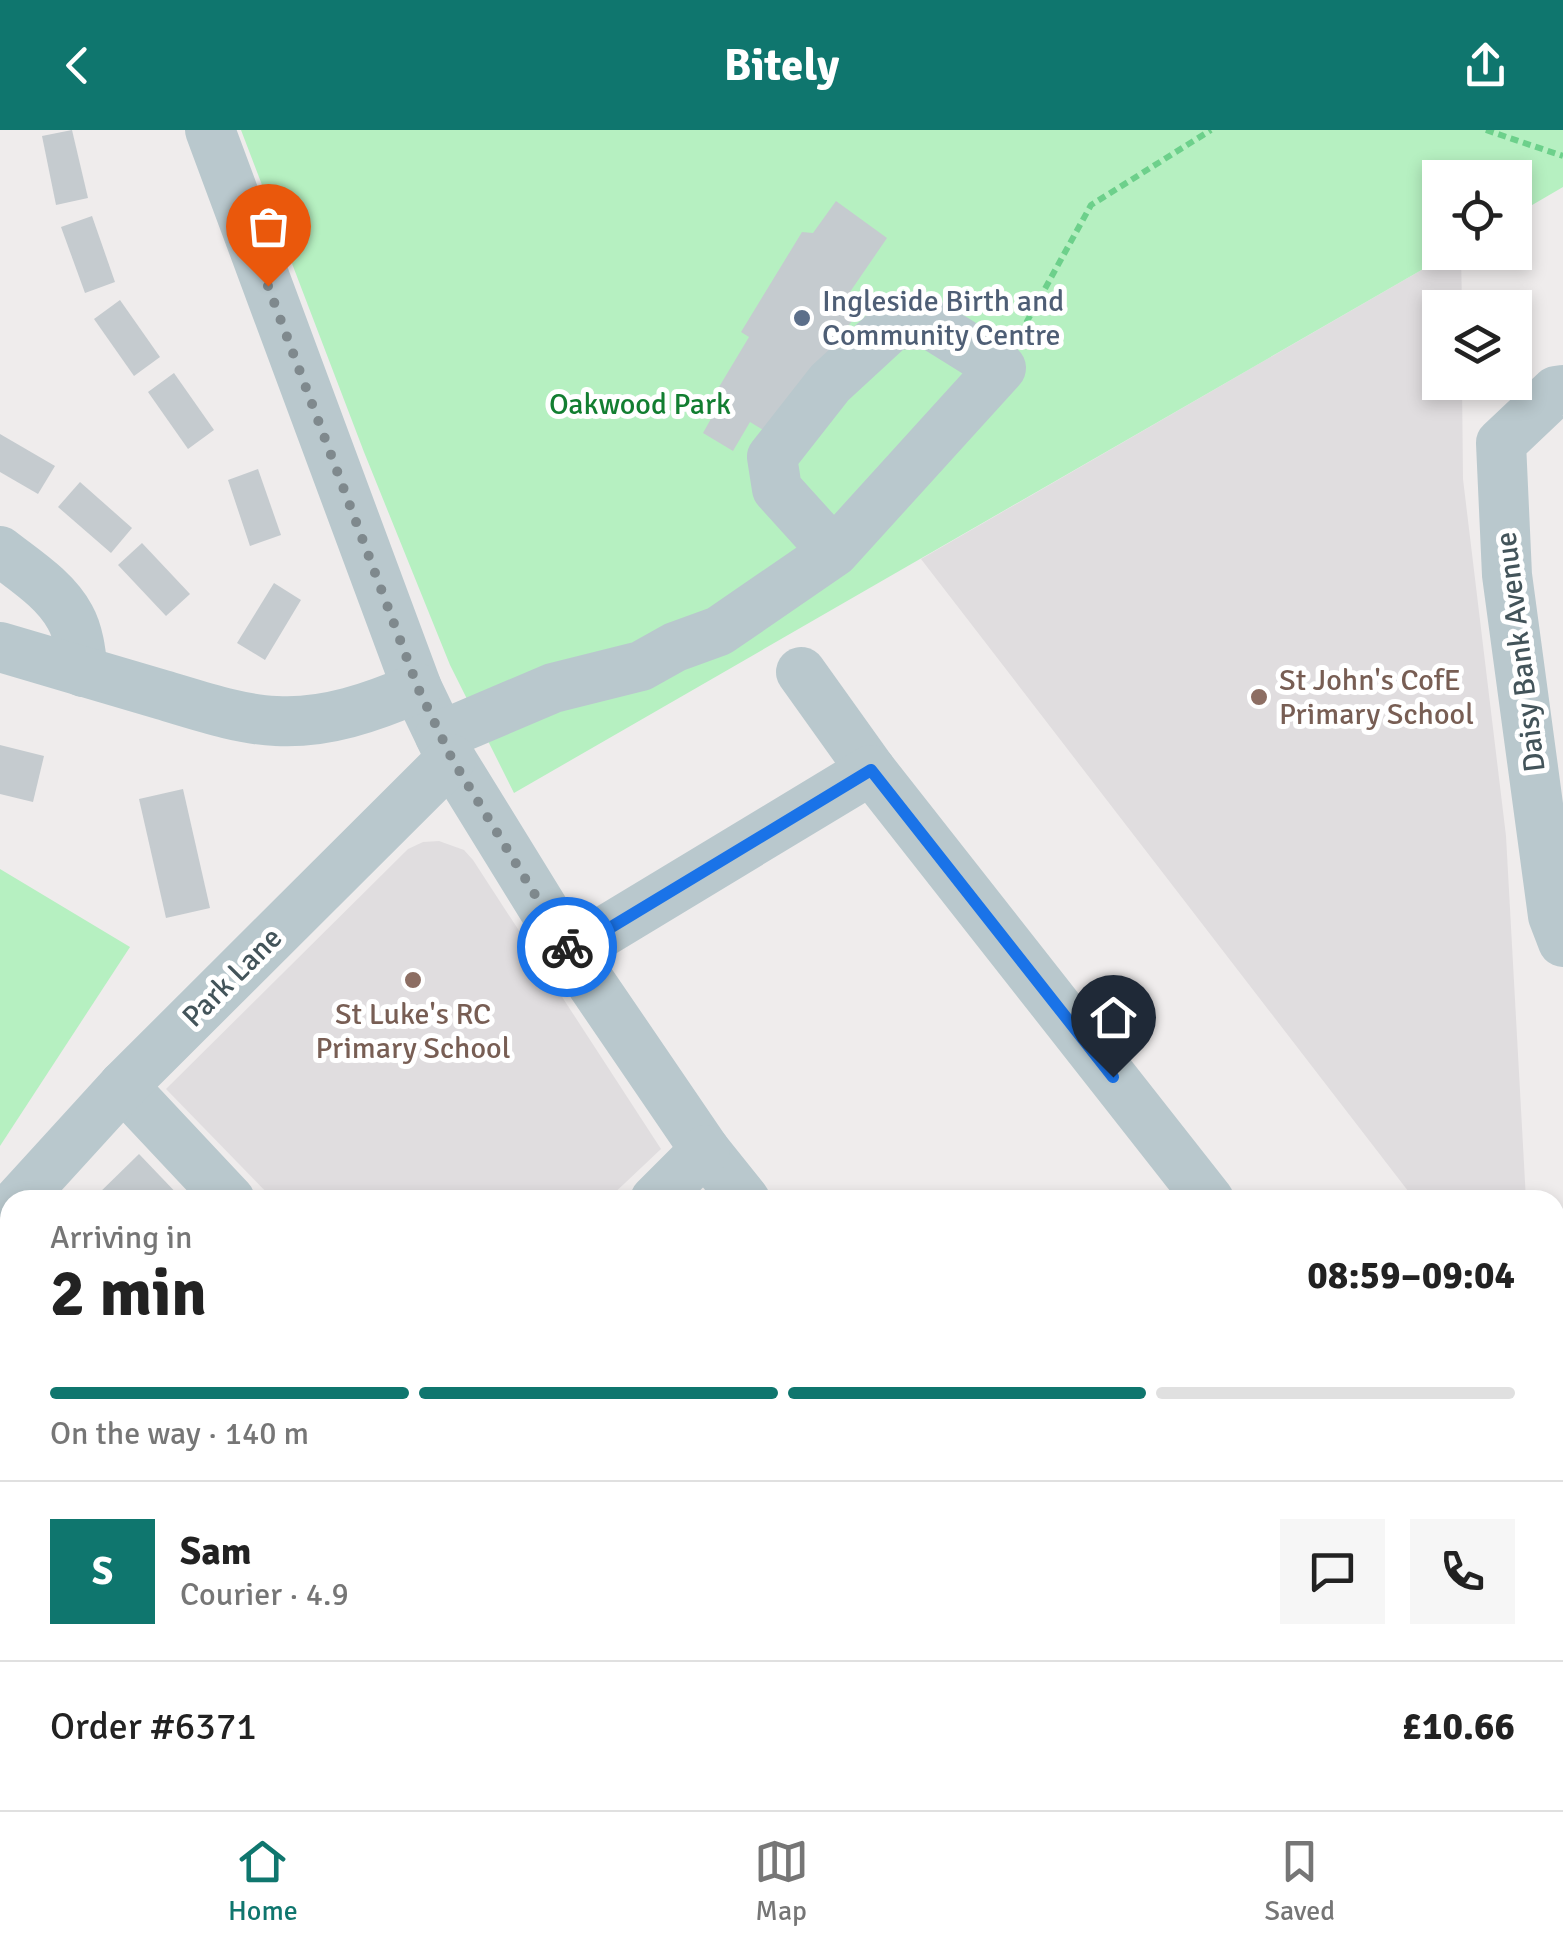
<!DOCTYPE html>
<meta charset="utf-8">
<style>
body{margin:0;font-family:Signika,sans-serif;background:#f6f6f6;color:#222;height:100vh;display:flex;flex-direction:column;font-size:38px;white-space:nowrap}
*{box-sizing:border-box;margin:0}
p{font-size:32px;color:#767676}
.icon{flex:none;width:55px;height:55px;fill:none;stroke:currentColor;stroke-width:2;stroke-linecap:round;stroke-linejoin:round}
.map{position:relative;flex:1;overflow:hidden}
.drawer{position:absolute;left:0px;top:1060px;width:1565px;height:620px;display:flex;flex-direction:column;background:#fff;border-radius:30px 30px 0 0;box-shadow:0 5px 15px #0003}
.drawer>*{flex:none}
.fabs{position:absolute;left:1422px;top:30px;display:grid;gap:20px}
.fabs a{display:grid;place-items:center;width:110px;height:110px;border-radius:0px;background:#fff;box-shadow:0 5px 15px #0003;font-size:50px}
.pin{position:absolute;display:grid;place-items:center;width:85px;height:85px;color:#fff;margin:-102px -42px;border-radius:50% 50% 50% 0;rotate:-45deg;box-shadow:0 0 10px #0007}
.pin .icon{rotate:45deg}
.courier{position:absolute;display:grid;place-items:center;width:100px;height:100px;margin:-50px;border:8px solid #1a73e8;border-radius:50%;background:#fff;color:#222;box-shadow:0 2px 12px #0007}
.summary em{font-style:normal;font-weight:700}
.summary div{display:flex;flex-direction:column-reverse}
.summary{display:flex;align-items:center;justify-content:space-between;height:170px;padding:0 50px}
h1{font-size:65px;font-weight:700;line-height:75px}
.bar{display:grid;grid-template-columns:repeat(4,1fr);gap:15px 10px;align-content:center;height:120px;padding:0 50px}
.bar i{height:12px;border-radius:8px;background:#e0e0e0}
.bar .selected{background:#0f766e}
.bar p{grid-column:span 4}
.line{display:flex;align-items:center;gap:25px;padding:0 50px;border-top:2px solid #e0e0e0}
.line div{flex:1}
.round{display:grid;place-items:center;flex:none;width:105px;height:105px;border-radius:0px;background:#f6f6f6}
header{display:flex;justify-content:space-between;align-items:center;height:130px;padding:0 50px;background:#0f766e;color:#fff;font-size:45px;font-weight:700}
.tabs{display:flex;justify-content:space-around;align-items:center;height:140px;border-top:2px solid #e0e0e0;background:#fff;font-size:28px;color:#767676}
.tabs a{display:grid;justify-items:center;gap:5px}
.tabs .selected{color:#0f766e}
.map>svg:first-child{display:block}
.education{fill:#e0dddf}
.green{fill:#b6f0c1}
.building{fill:#c5cbcf}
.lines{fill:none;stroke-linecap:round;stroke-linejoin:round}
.path{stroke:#6dd08b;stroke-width:6;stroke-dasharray:8 5;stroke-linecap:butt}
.minor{stroke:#b9c8cd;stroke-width:50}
.major{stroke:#aac3cd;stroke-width:55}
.done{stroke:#7f898d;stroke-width:10;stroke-dasharray:0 18}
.route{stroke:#1a73e8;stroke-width:12}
.service-dot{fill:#5c6f8a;stroke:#fff;stroke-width:4}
.education-dot{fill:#8d6e63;stroke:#fff;stroke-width:4}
.labels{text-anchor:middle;stroke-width:10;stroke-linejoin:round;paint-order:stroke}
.service-label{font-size:30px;fill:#4e5e75;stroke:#fff;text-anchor:start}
.park-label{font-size:30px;fill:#127e31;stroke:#fff}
.street-label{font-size:30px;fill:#43545a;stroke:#fff}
.education-label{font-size:30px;fill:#785e54;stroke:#fff;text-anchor:start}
</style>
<header><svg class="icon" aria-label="back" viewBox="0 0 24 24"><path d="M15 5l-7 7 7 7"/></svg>Bitely<svg class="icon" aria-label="share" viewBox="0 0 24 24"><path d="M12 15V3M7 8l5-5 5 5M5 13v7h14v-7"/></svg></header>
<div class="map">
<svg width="1563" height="1680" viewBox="0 0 1563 1680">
<rect width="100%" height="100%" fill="#efecec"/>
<g class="education">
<path d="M1451,123h10l1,54 -22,1v74l22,1 1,96 43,357 20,364h-111l-494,-641z"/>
<path d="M439,711l25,9 9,10 188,289 -54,51h-333l-108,-111 242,-240 15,-7z"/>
</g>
<g class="green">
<path d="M241,0h1322v57l-48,28v-37h-75v74l11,1 -937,540 -64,-128 -86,-213z"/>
<path d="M0,739l130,78 -130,199z"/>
<path d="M1563,1594v86h-125l10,-10h107v-75z"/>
</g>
<g class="building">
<path d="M72,0l16,68 -32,7 -14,-69z"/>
<path d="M836,71l51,37 -37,54 15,11 -95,131 -20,-12 -17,29 -30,-18 19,-34 -6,-7 33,-55 -8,-5 61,-100 11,1z"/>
<path d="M92,86l23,66 -30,11 -24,-66z"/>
<path d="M120,170l40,57 -26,19 -40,-57z"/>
<path d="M174,243l40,57 -26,19 -40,-57z"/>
<path d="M0,304l55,32 -17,28 -38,-22z"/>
<path d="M258,339l23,66 -31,11 -22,-66z"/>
<path d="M80,352l52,46 -21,25 -53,-46z"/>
<path d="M142,413l48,51 -24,22 -48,-51z"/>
<path d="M274,453l27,17 -36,60 -28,-17z"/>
<path d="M0,615l44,11 -11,46 -33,-8z"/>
<path d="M183,659l27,119 -44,10 -27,-119z"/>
<path d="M139,1024l44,46h-91z"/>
<path d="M0,1229l10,11v48l-10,13z"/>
<path d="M0,1381l10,10v90l-10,-11z"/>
<path d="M25,1670h45l9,10h-64z"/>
<path d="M197,1670h74l10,10h-74z"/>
<path d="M339,1670h93l10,10h-93z"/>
<path d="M521,1670h70l9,10h-69z"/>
<path d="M699,1670h64l10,10h-65z"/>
<path d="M863,1670h71l10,10h-72z"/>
</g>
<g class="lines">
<g class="path">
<path d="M1486,0l77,26"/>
<path d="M1020,204l71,-129 120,-75"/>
</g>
<g class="minor">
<path d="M210,0l207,558 34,71 119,193 135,198 40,50"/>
<path d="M1563,260l-7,1 -55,52 6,132 46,341 10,26"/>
<path d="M0,421c24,19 55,38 70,66 9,16 11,37 13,55"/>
<path d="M0,517c54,16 109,32 163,48 34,10 78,25 113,26 49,3 97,-14 141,-33"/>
<path d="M801,542l70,98"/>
<path d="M440,606l113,-48 88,-22 34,-19 44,-16 115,-79 167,-184 -69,-43 -38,-1 -64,59 -58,74 5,32 57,63"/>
<path d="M570,822l301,-182 338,430"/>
<path d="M123,956l107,114"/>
<path d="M19,1070l104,-114 328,-327"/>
<path d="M655,1070l50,-50"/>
<path d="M0,1187l10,10"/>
<path d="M1555,1438l8,-29"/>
<path d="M0,1525l10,10"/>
<path d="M0,1648l10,-11"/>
<path d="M141,1670l10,10"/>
<path d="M472,1670l9,10"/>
<path d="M810,1670l9,10"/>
<path d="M1311,1680l12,-10"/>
</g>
<g class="major">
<path d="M1555,1549l8,-1"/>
<path d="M1389,1680l10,-10"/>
</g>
</g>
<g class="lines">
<path class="done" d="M268,156l150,402 34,71 115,188"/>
<path class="route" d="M567,817l3,5 301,-182 242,307"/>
</g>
<circle class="service-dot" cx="802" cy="188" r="10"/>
<g class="education-dot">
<circle cx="1259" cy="567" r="10"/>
<circle cx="413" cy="850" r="10"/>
</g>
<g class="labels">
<g class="service-label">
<text x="822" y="181">Ingleside Birth and<tspan x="822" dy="34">Community Centre</tspan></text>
</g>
<g class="park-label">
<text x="640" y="284">Oakwood Park</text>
</g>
<g class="street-label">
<text transform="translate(1520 522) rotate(-97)" y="10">Daisy Bank Avenue</text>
<text transform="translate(232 847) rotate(-45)" y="10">Park Lane</text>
</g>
<g class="education-label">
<text x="1279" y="560">St John's CofE<tspan x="1279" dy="34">Primary School</tspan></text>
<text x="413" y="894" text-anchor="middle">St Luke's RC<tspan x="413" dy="34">Primary School</tspan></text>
</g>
</g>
</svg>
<div class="fabs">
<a><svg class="icon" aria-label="locate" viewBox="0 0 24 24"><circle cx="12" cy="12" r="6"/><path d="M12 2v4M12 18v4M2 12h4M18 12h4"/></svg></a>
<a><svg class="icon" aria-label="layers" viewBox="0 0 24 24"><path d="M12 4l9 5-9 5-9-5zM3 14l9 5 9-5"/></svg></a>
</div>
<div class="pin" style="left:268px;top:156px;background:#ea580c"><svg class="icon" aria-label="bag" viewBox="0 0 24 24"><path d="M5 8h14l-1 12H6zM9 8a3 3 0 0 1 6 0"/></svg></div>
<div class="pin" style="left:1113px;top:947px;background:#1f2937"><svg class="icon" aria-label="home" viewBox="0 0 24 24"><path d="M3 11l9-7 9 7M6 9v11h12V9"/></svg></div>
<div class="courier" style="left:567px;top:817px"><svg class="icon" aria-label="bike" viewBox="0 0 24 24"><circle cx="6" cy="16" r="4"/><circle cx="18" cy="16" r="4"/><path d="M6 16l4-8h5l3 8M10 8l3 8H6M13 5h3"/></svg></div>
<section class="drawer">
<div class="summary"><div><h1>2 min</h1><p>Arriving in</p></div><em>08:59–09:04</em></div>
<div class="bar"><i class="selected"></i><i class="selected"></i><i class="selected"></i><i></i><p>On the way · 140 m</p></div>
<div class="line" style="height:180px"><b class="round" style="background:#0f766e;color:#fff">S</b><div><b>Sam</b><p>Courier · 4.9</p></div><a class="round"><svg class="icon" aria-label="chat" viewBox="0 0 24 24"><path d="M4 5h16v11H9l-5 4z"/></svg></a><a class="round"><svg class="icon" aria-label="phone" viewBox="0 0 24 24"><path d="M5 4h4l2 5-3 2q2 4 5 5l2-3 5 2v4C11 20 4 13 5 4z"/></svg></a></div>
<div class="line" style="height:130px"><div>Order #6371</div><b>£10.66</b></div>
</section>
</div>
<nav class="tabs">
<a class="selected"><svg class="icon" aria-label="home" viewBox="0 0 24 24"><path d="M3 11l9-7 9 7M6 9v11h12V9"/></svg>Home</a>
<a><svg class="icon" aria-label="map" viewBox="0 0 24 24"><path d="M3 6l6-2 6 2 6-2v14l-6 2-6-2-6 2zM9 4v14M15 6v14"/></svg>Map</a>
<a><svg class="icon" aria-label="saved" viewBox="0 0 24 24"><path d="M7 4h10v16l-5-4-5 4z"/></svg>Saved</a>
</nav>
